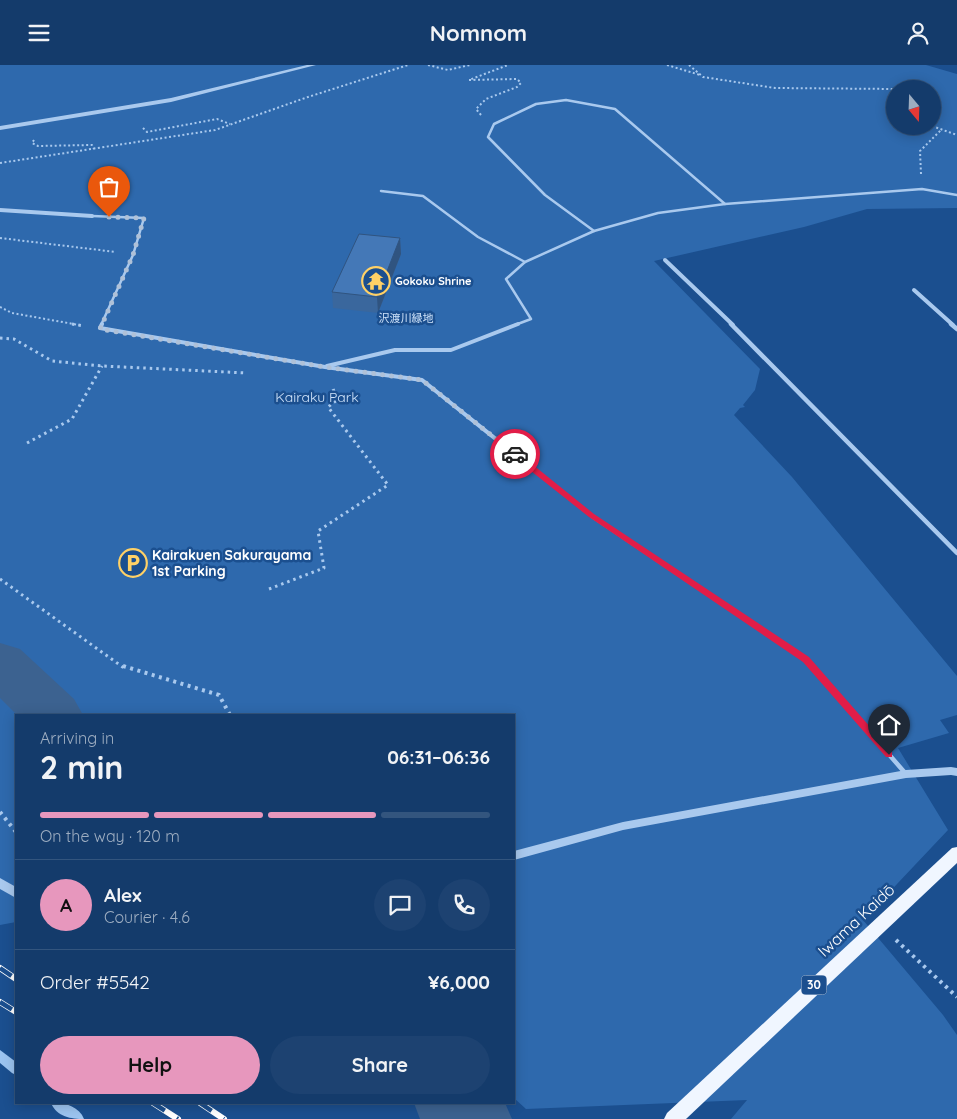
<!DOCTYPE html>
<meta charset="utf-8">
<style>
body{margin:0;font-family:Quicksand,"Noto Sans JP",sans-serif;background:#1d4271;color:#f1f3f6;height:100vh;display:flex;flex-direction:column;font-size:19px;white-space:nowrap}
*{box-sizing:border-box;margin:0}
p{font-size:16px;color:#9dadc1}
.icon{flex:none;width:28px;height:28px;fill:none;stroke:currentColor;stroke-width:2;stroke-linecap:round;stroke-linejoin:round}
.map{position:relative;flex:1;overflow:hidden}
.side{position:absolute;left:15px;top:649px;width:500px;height:390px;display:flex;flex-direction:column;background:#143b6b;border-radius:0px;box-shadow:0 2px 12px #0003,0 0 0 1px #33557e}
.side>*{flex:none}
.needle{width:32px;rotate:161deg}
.buttons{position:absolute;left:886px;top:15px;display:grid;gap:10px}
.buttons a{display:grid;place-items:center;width:55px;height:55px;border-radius:50%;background:#143b6b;box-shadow:0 2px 12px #0003,0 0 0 1px #33557e;font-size:25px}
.pin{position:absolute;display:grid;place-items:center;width:42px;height:42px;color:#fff;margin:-51px -21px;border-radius:50% 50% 50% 0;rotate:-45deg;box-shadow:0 0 5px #0007}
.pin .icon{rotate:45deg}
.courier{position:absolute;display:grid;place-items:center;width:50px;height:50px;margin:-25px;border:4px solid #e11d48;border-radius:50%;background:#fff;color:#222;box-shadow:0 1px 6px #0007}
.summary em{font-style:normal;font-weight:700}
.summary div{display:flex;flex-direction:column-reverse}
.summary{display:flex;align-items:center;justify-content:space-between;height:85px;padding:0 25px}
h1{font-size:32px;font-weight:700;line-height:38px}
.bar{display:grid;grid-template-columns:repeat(4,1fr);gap:8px 5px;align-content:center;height:60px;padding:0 25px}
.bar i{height:6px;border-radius:4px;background:#33557e}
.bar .active{background:#e797bd}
.bar p{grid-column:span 4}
.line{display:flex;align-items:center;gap:12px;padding:0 25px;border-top:1px solid #33557e}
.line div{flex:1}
.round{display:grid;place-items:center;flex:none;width:52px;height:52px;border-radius:26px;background:#1d4271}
.cta{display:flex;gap:10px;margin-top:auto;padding:10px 25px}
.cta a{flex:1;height:58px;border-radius:30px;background:#e797bd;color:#111;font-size:20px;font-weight:700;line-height:58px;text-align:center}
.cta a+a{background:#1d4271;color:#f1f3f6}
header{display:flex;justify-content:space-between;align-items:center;height:65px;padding:0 25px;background:#143b6b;font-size:22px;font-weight:700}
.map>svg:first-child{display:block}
.green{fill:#2e69ad;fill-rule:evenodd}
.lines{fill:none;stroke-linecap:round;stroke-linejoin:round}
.stream{fill:#9cc4f0;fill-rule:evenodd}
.river{fill:#3c6290;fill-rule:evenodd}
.path-far2{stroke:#a9c9ee;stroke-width:2;stroke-dasharray:2 2.5;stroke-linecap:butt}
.path-far1{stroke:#a9c9ee;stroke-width:3;stroke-dasharray:2.5 4;stroke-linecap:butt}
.path{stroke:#a9c9ee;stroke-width:4;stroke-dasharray:3 4.5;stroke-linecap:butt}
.service-far2{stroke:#a9c9ee;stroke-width:2.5}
.service-far1{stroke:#a9c9ee;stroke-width:4}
.service{stroke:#a9c9ee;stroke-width:4.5}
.minor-far1{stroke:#a9c9ee;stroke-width:4}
.minor{stroke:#a9c9ee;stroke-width:4.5}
.tertiary{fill:#a9c9ee;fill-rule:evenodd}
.primary{fill:#f0f6ff;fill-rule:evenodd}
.rail-casing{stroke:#fff;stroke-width:6}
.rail{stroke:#1b4f8f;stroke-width:4.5;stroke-dasharray:14;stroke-linecap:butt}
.wall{fill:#3a679d}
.shaded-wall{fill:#305480}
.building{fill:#4478b7;stroke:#305480}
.route{fill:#e11d48}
.done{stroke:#afc1d8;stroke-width:5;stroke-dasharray:0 9}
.labels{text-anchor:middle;stroke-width:5;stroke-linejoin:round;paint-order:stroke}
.far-poi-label{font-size:11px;font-weight:bold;fill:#fff;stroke:#1b4f8f;text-anchor:start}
.far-park-label{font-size:11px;fill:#cfe3fa;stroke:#1b4f8f}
.shield{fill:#1b4f8f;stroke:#bbcadd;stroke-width:1}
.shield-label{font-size:12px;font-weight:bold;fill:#fff}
.park-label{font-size:14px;fill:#cfe3fa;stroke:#1b4f8f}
.poi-label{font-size:14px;font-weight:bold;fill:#fff;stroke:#1b4f8f;text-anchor:start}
.near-street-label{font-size:16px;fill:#fff;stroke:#1b4f8f}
</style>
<header><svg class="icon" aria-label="menu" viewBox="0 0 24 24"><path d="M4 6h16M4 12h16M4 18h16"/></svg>Nomnom<svg class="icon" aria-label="person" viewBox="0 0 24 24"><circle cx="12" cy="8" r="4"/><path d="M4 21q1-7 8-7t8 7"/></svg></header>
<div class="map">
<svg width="957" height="1054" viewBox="0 0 957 1054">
<rect width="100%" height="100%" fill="#1b4f8f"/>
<path class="green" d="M0,0h926l31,9v134l-90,1 -63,18 -150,34 106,108 -5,21 -12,15 2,2 -5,1 -6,7 58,62 165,199v39l-17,5 9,13 -51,15 50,82 -85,90 80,95 14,20v84h-226l16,-19 -221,9 -12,-11v-383h-498v207l-16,3zM895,24h37v37h-37z"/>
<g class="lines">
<g class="stream">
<path d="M0,985l16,12v13l-4,-2 -12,-10z"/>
<path d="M51,1038c12,-1 28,3 33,16 -13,0 -27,-2 -33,-16z"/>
</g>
<g class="river">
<path d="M0,578l20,6 54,50 9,16h-66l-17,-17z"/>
<path d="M414,1038h91l7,16h-92z"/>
</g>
<g class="path-far2">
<path d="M428,0l20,5 22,-5"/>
<path d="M667,0l33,10"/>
<path d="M689,0l14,12 72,11 120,1"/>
<path d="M481,50l-5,-6 10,-10 31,-12 4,-4 -4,-4 -48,1 39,-15"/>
<path d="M932,61l25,9"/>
<path d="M143,63l4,4 70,-13 13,5"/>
<path d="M34,75l-2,3 6,3 54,-1 2,4"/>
<path d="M0,98l215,-33 93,-33 100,-32"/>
<path d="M921,109l-1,-23 21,-21"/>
<path d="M0,173l116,14"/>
<path d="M0,242l12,6 67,12"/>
</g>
<g class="path-far1">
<path d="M72,259l12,2"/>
<path d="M0,273l14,1 38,22 50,5 145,7"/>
<path d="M27,378l45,-24 30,-53"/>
<path d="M0,514l124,89"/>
<path d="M269,524l55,-21 -6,-37 70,-46 -60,-78 9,-7 -5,-14"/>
</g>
<g class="path">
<path d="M123,601l96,29 11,20"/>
<path d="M0,747l16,20"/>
<path d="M896,875l61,57"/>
</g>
<g class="service-far2">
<path d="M381,126l42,5 55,41 47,25"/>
<path d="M92,151l52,2 -11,37 -32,70"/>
<path d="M594,166l-49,-36 -57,-58 6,-13 42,-20 30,-4 49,9 110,95"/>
<path d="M515,260l16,-6 -25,-40 19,-17 69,-31 64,-18 67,-9 197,-15 35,6"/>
</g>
<g class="service-far1">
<path d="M102,259l-2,4 225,39 97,13 170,136 214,144 7,8"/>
<path d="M327,301l68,-16h56l67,-26"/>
</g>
<path class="service" d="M812,601l94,108"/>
<g class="minor-far1">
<path d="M0,145l92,6"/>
<path d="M665,195l68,65"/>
<path d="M914,225l39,35"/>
</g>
<g class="minor">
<path d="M731,259l226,229"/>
<path d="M951,259l6,5"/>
</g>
<g class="tertiary">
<path d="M307,0h9l-145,37 -171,28v-4l171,-28z"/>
<path d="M951,702l6,1v8l-6,-1 -45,3 -283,52 -109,30v-9l109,-29 283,-52z"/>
<path d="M0,813l16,9v11l-16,-9z"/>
</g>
<path class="primary" d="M957,782v16l-271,256h-22l3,-6 285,-265z"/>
<defs>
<g id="rail">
<path d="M0,903l16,11"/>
<path d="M0,937l16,10"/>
<path d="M153,1038l25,16"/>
<path d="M200,1038l24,16"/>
</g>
</defs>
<use href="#rail" class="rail-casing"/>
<use href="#rail" class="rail"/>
</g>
<path class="wall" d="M400,173l1,16 -23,59 -45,-5 -1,-16z"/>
<path class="shaded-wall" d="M400,173l1,16 -23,59 -1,-16z"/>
<path class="building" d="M359,169l41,4 -23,59 -45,-5z"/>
<path class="route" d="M512,387h5l77,62 215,143 83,95v5h-6l-83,-95 -214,-145 -77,-61z"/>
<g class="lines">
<path class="done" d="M109,152l35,1 -11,37 -33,74 225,38 97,13 93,74"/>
</g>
<defs>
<symbol id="temple-ring" viewBox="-11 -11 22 22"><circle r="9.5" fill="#1b4f8f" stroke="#ffd166" stroke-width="1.5"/><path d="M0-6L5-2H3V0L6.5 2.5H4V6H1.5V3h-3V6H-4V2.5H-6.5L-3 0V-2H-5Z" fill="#ffd166"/></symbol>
<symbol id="parking-ring" viewBox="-11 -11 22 22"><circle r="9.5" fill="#1b4f8f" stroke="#ffd166" stroke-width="1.5"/><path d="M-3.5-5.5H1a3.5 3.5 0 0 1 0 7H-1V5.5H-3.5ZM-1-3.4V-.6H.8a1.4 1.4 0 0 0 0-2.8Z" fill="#ffd166"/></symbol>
</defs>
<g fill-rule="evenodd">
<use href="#temple-ring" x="360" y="200" width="32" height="32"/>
<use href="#parking-ring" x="117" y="482" width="32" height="32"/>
</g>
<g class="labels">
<g class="far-poi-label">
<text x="395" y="220">Gokoku Shrine</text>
</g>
<g class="far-park-label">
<text x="406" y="257">沢渡川緑地</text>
</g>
<rect class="shield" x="801.5" y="910.5" width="25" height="19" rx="4"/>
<g class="shield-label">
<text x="814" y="924">30</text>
</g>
<g class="park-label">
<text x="317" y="337">Kairaku Park</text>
</g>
<g class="poi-label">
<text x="152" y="495">Kairakuen Sakurayama<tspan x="152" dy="16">1st Parking</tspan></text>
</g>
<g class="near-street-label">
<text transform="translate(856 855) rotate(-43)" y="6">Iwama Kaidō</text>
</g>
</g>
</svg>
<div class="buttons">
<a><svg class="needle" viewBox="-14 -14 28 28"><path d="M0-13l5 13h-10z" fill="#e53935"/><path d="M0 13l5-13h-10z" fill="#9dadc1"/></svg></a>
</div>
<div class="pin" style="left:109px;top:152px;background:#ea580c"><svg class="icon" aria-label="bag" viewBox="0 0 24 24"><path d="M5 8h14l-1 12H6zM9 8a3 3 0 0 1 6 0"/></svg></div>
<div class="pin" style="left:889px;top:690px;background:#1f2937"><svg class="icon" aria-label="home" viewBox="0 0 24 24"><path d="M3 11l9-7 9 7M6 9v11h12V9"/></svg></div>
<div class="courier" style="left:515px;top:389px"><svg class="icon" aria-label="car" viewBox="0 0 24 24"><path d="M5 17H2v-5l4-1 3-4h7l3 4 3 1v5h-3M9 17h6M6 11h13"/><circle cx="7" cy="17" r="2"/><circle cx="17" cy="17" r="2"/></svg></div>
<section class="side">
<div class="summary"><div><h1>2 min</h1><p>Arriving in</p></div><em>06:31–06:36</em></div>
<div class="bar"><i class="active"></i><i class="active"></i><i class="active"></i><i></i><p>On the way · 120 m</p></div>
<div class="line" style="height:90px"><b class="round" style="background:#e797bd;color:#111">A</b><div><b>Alex</b><p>Courier · 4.6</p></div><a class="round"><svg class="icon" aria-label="chat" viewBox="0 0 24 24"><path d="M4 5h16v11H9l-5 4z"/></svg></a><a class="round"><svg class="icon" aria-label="phone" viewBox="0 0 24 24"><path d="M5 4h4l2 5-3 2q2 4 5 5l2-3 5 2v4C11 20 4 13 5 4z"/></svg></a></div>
<div class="line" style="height:65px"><div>Order #5542</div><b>¥6,000</b></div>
<div class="cta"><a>Help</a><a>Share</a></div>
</section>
</div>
